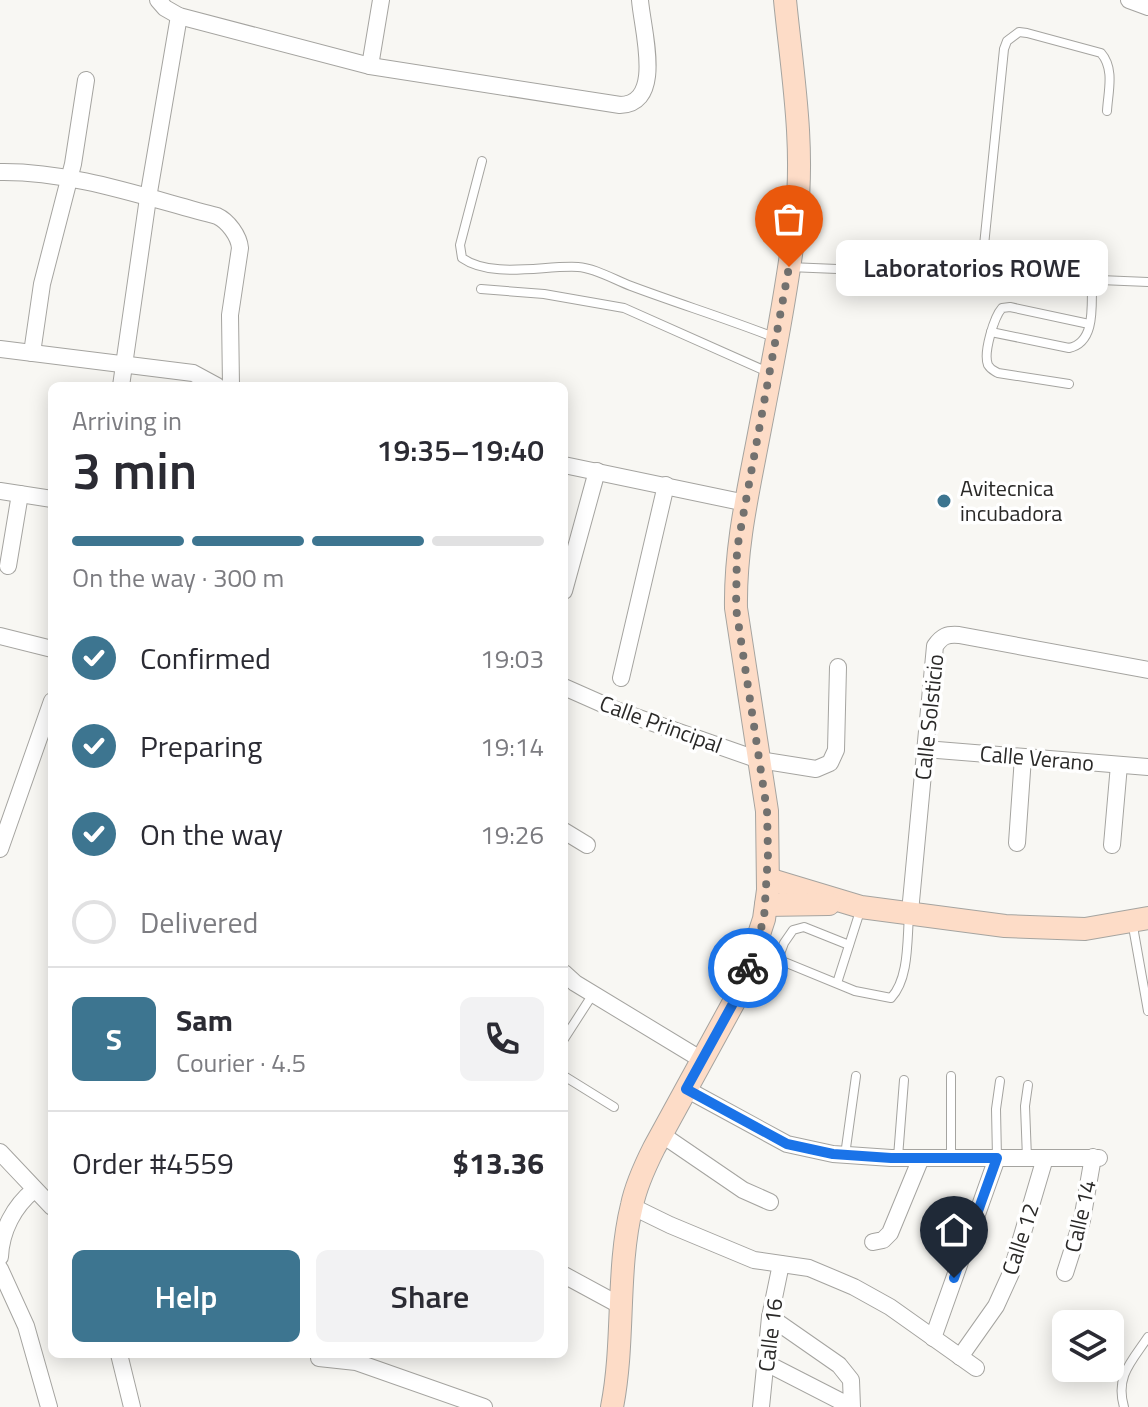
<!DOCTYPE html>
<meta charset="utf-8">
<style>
body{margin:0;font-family:"Titillium Web",sans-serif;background:#f2f2f3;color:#2b2b33;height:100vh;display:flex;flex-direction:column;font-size:30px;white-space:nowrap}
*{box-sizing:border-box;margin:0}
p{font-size:26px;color:#7c7c81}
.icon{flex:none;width:44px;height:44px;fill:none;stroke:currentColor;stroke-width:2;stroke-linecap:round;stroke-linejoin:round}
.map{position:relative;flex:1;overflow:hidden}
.details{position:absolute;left:48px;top:382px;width:520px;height:976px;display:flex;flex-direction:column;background:#fff;border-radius:12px;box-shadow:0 4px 20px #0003}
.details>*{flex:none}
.controls{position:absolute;left:1052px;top:1310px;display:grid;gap:16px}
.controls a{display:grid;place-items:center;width:72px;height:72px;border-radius:12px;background:#fff;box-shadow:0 4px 20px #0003;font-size:40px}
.pin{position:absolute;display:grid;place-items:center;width:68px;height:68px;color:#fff;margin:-82px -34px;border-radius:50% 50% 50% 0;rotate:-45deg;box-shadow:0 0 8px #0007}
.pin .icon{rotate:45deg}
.courier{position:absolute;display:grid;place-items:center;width:80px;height:80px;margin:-40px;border:6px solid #1a73e8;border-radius:50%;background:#fff;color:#222;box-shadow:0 2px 10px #0007}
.bubble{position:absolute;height:56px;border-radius:12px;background:#fff;box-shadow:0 4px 20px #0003;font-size:26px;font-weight:600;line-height:56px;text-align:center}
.headline em{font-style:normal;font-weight:600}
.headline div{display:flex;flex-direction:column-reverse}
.headline{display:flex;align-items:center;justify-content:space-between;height:136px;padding:0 24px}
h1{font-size:52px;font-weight:600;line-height:60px}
.bar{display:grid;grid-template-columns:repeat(4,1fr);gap:12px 8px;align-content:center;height:96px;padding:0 24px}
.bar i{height:10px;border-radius:6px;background:#e1e1e2}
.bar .active{background:#3d7590}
.bar p{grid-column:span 4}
.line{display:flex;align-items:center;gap:20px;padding:0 24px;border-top:2px solid #e1e1e2}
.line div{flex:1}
.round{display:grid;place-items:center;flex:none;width:84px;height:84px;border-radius:12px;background:#f2f2f3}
ol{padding:0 24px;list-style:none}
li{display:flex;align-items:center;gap:24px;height:88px}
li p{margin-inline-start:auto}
li .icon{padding:8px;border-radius:50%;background:#3d7590;color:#fff;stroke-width:4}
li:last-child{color:#7c7c81}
li i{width:44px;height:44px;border:4px solid #e1e1e2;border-radius:50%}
.action{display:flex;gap:16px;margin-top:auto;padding:16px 24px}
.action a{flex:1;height:92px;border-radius:12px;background:#3d7590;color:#fff;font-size:32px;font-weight:600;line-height:92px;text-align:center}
.action a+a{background:#f2f2f3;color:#2b2b33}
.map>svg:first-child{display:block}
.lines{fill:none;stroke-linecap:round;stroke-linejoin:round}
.lane-casing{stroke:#a5a4a0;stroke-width:10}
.street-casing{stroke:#a5a4a0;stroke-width:18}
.secondary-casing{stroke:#a5a4a0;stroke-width:24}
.lane{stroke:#fff;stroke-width:8}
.street{stroke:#fff;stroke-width:16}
.secondary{stroke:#fddcc7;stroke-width:22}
.done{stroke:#72716f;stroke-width:8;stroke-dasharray:0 14.4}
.route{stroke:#1a73e8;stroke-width:10}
.poi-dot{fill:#3d7590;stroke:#fff;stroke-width:3}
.labels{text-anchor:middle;stroke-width:7;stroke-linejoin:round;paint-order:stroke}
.poi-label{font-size:22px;fill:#2a2928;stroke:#fff;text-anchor:start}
.street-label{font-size:22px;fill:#2a2928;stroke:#fff}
</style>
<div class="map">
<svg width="1148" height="1407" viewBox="0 0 1148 1407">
<rect width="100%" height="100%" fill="#f8f7f3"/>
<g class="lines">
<defs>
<g id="lane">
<path d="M482,161l-22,84 2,13c30,21 82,7 116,9 17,1 37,13 53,19 48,18 97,33 145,52"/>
<path d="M789,267l359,15"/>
<path d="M981,275l23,-226 3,-8 12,-9 8,1 74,20c14,16 7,39 6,58"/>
<path d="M481,289l63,5 80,14 146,65"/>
<path d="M991,332l78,16c28,-6 22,-45 23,-68"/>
<path d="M1069,384l-71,-11c-5,-3 -7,-3 -10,-8 -5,-12 6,-48 14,-57l8,-1 79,17"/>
<path d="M1132,921l16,90"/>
<path d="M755,950l100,41 36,7c18,-19 16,-57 18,-82"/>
<path d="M778,959l6,-16 9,-13 11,-3 45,18"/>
<path d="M837,983l24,-75"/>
<path d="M564,1039l29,-45"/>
<path d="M564,1076l50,31"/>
<path d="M845,1155l11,-79"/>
<path d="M898,1157l6,-77"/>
<path d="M951,1158v-82"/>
<path d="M997,1158l-1,-49 4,-28"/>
<path d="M1027,1158l-2,-52 3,-21"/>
<path d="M1124,1407c-9,-31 8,-46 24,-70"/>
</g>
<g id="street">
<path d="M158,0l7,8 14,8 191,50 250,39c45,-1 22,-76 20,-105"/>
<path d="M1129,0l19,7"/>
<path d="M370,66l11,-66"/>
<path d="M0,172c73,-1 147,26 217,44 11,5 22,20 23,32l-10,67 1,71"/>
<path d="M0,349l193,24 24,13"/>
<path d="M32,353l10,-69 31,-120 13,-84"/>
<path d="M121,386l27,-188 31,-182"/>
<path d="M564,465l182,38"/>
<path d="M0,491l52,8"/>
<path d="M8,566l12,-72"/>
<path d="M564,591l33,-120"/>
<path d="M0,636l52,13"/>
<path d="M621,678l45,-193"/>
<path d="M564,687l52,23 143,50 57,9 14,-6 6,-13 2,-83"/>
<path d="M925,749l223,18"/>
<path d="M564,831l23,14"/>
<path d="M1017,843l6,-86"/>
<path d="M1112,845l7,-80"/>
<path d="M0,849l52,-148"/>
<path d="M910,912l25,-266c7,-10 12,-12 24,-11l189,35"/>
<path d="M564,973l11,10 127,77"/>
<path d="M686,1089l101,55 46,10 58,4h208"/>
<path d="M661,1134l82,56 27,12"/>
<path d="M0,1152l52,55"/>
<path d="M631,1206l39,19 84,35 55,8 45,19 36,20 86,61"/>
<path d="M873,1242l10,-2 7,-7 31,-75"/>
<path d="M0,1257c1,-26 14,-51 34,-67"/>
<path d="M0,1269l26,57 23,81"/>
<path d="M1065,1273l17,-53 11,-63"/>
<path d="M564,1275l59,32"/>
<path d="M933,1338l64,-180"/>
<path d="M119,1354l13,53"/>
<path d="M960,1357l36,-51 15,-33 34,-115"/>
<path d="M319,1358l37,4 128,45"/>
<path d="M766,1363l86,44 -1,-27 -12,-15 -69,-48"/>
<path d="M761,1407l9,-90 11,-53"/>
</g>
<g id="secondary">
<path d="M768,879l93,28 144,19 80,3 63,-11"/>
<path d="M766,905l63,-1"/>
<path d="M612,1407c13,-66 4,-137 20,-202 4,-20 13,-39 22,-57l87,-159 23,-70 4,-29 -1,-79 -31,-203c-1,-60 12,-116 23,-174 14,-72 28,-144 37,-216 9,-72 -4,-147 -11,-218"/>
</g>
</defs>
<use href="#lane" class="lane-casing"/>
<use href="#street" class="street-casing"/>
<use href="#secondary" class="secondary-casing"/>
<use href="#lane" class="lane"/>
<use href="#street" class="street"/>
<use href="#secondary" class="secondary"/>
</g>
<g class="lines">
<path class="done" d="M748,968l16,-49 4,-65 -1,-43 -31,-203 1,-59 52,-282"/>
<path class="route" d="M748,968l-7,21 -55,100 101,55 46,10 58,4h106l-43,120"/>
</g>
<circle class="poi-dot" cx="944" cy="501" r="8"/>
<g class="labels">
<g class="poi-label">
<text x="960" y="496">Avitecnica<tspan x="960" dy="25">incubadora</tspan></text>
</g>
<g class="street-label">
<text transform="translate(929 717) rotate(-84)" y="8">Calle Solsticio</text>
<text transform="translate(661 724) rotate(20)" y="8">Calle Principal</text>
<text transform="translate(1037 758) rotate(5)" y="8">Calle Verano</text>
<text transform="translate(1080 1216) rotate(-77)" y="8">Calle 14</text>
<text transform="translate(1020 1239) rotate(-72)" y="8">Calle 12</text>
<text transform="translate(770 1335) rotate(-83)" y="8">Calle 16</text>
</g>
</g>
</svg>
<div class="controls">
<a><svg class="icon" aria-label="layers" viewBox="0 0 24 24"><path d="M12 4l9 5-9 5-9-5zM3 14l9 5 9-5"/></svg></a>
</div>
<div class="pin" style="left:789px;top:267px;background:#ea580c"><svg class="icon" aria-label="bag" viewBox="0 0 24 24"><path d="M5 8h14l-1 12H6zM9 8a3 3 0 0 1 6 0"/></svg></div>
<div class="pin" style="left:954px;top:1278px;background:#1f2937"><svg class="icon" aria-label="home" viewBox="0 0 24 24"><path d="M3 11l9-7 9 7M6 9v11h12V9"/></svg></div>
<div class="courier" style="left:748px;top:968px"><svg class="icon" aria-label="bike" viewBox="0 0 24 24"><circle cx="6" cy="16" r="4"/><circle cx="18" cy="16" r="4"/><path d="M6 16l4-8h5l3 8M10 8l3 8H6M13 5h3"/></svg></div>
<div class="bubble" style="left:836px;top:240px;width:272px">Laboratorios ROWE</div>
<section class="details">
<div class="headline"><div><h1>3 min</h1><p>Arriving in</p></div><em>19:35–19:40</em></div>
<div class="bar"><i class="active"></i><i class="active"></i><i class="active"></i><i></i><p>On the way · 300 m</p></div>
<ol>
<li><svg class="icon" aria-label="check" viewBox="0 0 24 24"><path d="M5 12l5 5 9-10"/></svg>Confirmed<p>19:03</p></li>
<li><svg class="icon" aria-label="check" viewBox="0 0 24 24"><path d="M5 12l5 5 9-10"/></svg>Preparing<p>19:14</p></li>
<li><svg class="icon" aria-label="check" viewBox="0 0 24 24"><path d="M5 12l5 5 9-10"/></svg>On the way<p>19:26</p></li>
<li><i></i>Delivered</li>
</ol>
<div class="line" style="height:144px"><b class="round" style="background:#3d7590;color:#fff">S</b><div><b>Sam</b><p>Courier · 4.5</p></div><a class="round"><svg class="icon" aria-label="phone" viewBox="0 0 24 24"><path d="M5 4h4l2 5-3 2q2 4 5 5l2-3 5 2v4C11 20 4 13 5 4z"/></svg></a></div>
<div class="line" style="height:104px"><div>Order #4559</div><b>$13.36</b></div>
<div class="action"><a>Help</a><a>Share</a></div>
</section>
</div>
